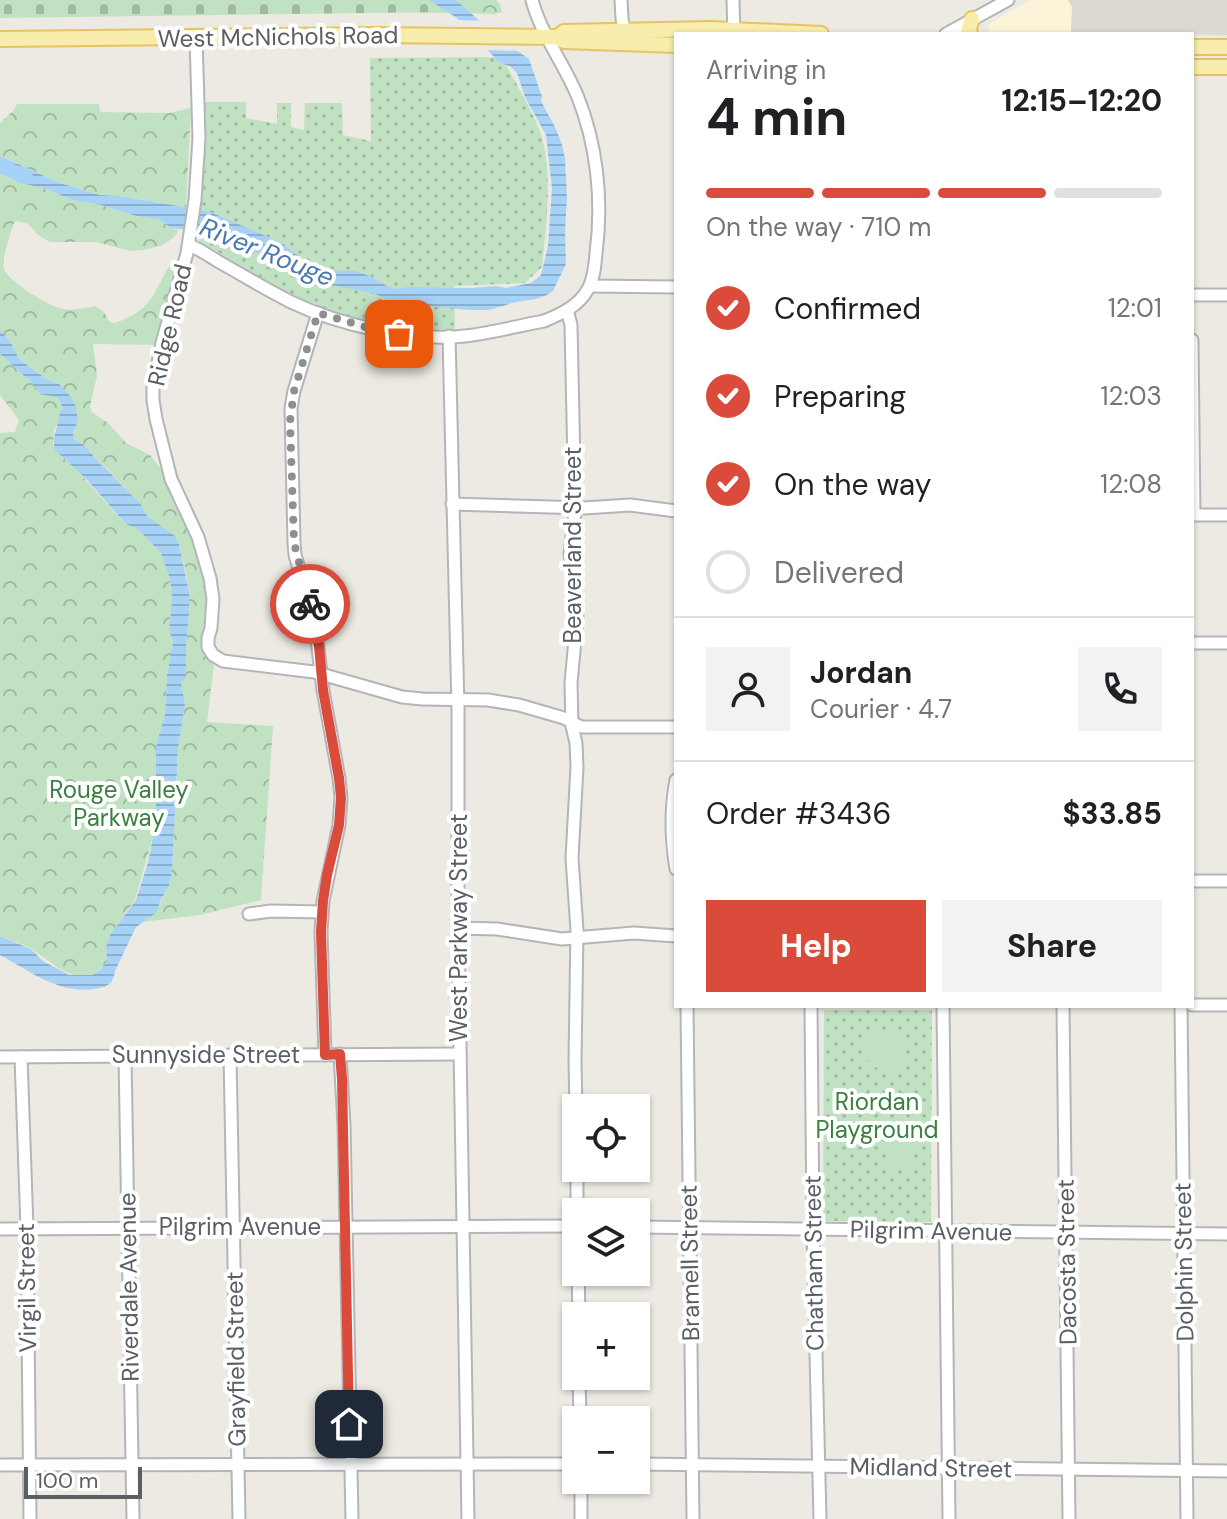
<!DOCTYPE html>
<meta charset="utf-8">
<style>
body{margin:0;font-family:"DM Sans",sans-serif;background:#f2f2f2;color:#202124;height:100vh;display:flex;flex-direction:column;font-size:30px;white-space:nowrap}
*{box-sizing:border-box;margin:0}
p{font-size:26px;color:#757577}
.icon{flex:none;width:44px;height:44px;fill:none;stroke:currentColor;stroke-width:2;stroke-linecap:round;stroke-linejoin:round}
.map{position:relative;flex:1;overflow:hidden}
.sheet{position:absolute;left:674px;top:32px;width:520px;height:976px;display:flex;flex-direction:column;background:#fff;border-radius:0px;box-shadow:0 2px 6px #0004}
.sheet>*{flex:none}
.tools{position:absolute;left:562px;top:1094px;display:grid;gap:16px}
.tools a{display:grid;place-items:center;width:88px;height:88px;border-radius:0px;background:#fff;box-shadow:0 2px 6px #0004;font-size:40px}
.scale{position:absolute;left:24px;bottom:20px;width:118px;box-sizing:border-box;padding-left:8px;border:4px solid #5b5e62;border-top:0;font-size:22px;line-height:28px;white-space:nowrap;color:#5b5e62;-webkit-text-stroke:6px #fff;paint-order:stroke}
.pin{position:absolute;display:grid;place-items:center;width:68px;height:68px;color:#fff;margin:-34px;border-radius:16px;box-shadow:0 4px 12px #0006}
.courier{position:absolute;display:grid;place-items:center;width:80px;height:80px;margin:-40px;border:6px solid #da4b3b;border-radius:50%;background:#fff;color:#222;box-shadow:0 2px 10px #0007}
.summary em{font-style:normal;font-weight:700}
.summary div{display:flex;flex-direction:column-reverse}
.summary{display:flex;align-items:center;justify-content:space-between;height:136px;padding:0 32px}
h1{font-size:52px;font-weight:700;line-height:60px}
.bar{display:grid;grid-template-columns:repeat(4,1fr);gap:12px 8px;align-content:center;height:96px;padding:0 32px}
.bar i{height:10px;border-radius:6px;background:#e0e0e0}
.bar .current{background:#da4b3b}
.bar p{grid-column:span 4}
.line{display:flex;align-items:center;gap:20px;padding:0 32px;border-top:2px solid #e0e0e0}
.line div{flex:1}
.round{display:grid;place-items:center;flex:none;width:84px;height:84px;border-radius:0px;background:#f2f2f2}
ol{padding:0 32px;list-style:none}
li{display:flex;align-items:center;gap:24px;height:88px}
li p{margin-inline-start:auto}
li .icon{padding:8px;border-radius:50%;background:#da4b3b;color:#fff;stroke-width:4}
li:last-child{color:#757577}
li i{width:44px;height:44px;border:4px solid #e0e0e0;border-radius:50%}
.button{display:flex;gap:16px;margin-top:auto;padding:16px 32px}
.button a{flex:1;height:92px;border-radius:0px;background:#da4b3b;color:#fff;font-size:32px;font-weight:700;line-height:92px;text-align:center}
.button a+a{background:#f2f2f2;color:#202124}
.map>svg:first-child{display:block}
.commercial{fill:#fbf4d9}
.education{fill:#dcd9d1}
.grass{fill:url(#grass-dots)}
.forest{fill:url(#forest-crowns)}
.cemetery{fill:url(#cemetery-stones)}
.garden{fill:#c1e2c2}
.water{fill:url(#water-rules)}
.pier{fill:#eceae2}
.lines{fill:none;stroke-linecap:round;stroke-linejoin:round}
.river{stroke:#a7d2f7;stroke-width:14}
.minor-casing{stroke:#b3b5b9;stroke-width:15}
.major-casing{stroke:#e5c463;stroke-width:18}
.minor{stroke:#fff;stroke-width:11}
.major{stroke:#f8edac;stroke-width:14}
.done{stroke:#8e8f8f;stroke-width:8;stroke-dasharray:0 14.4}
.route{stroke:#da4b3b;stroke-width:10}
.labels{text-anchor:middle;stroke-width:8;stroke-linejoin:round;paint-order:stroke}
.street-label{font-size:24px;fill:#5b5e62;stroke:#fff}
.park-label{font-size:24px;fill:#3b8040;stroke:#fff}
.water-label{font-size:26px;font-style:italic;fill:#4979b0;stroke:#fff}
</style>
<div class="map">
<svg width="1227" height="1519" viewBox="0 0 1227 1519">
<defs>
<pattern id="grass-dots" width="8" height="8" patternUnits="userSpaceOnUse" patternTransform="scale(2)"><rect width="8" height="8" fill="#c1e2c2"/><path d="M2 2h.1M6 6h.1" fill="none" stroke="#a0baa1" stroke-width="1.8" stroke-linecap="round"/></pattern>
<pattern id="forest-crowns" width="20" height="18" patternUnits="userSpaceOnUse" patternTransform="scale(2)"><rect width="20" height="18" fill="#c1e2c2"/><path d="M2 6a3 3 0 1 1 6 0M12 15a3 3 0 1 1 6 0" fill="none" stroke="#a0baa1"/></pattern>
<pattern id="cemetery-stones" width="16" height="16" patternUnits="userSpaceOnUse" patternTransform="scale(2)"><rect width="16" height="16" fill="#c1e2c2"/><path d="M2 7V4a2 2 0 0 1 4 0v3zM10 15v-3a2 2 0 0 1 4 0v3z" fill="#a0baa1"/></pattern>
<pattern id="water-rules" width="6" height="5" patternUnits="userSpaceOnUse" patternTransform="scale(2)"><rect width="6" height="5" fill="#a7d2f7"/><path d="M0 2.5h6" fill="none" stroke="#8baecb"/></pattern>
</defs>
<rect width="100%" height="100%" fill="#eceae2"/>
<path class="commercial" d="M1030,0h38l4,6 -1,27 -82,-1v-8z"/>
<path class="education" d="M1068,0h159v35l-156,-2 1,-26z"/>
<g class="grass">
<path d="M502,57c11,22 25,44 35,67 18,40 9,101 5,143l-17,16 -71,3 1,43c-58,5 -122,-14 -174,-40 -28,-14 -54,-32 -81,-47l-3,-8 4,-45 2,-87h43v16l31,6v-21h14v24l13,3 1,-27h37l1,32 28,6 -1,-83z"/>
<path d="M824,1010h108l-1,212 -108,-1z"/>
</g>
<g class="forest">
<path d="M299,0h197l4,4 2,8 -8,2 -93,-2z"/>
<path d="M17,104h82l1,8 69,1 22,-5 -5,99 -66,-11 -20,-1 -40,-12 -60,-27v-33l13,-12z"/>
<path d="M0,162l5,3 12,17 30,7 25,11 29,5 35,11 24,4 11,8 8,2 -6,8 -10,7 -19,5 -14,1 -34,-9h-46l-12,-7 -11,-12 -12,-2c-4,9 -14,40 -11,48 5,13 42,35 55,39 12,4 26,0 37,-2l7,5 7,11 5,1c37,-14 36,-25 54,-57l5,7 -17,72 -64,-1 4,32 -7,30 2,6 16,11 18,20 24,12 11,14 19,46 15,28 8,29 3,30 -5,42 3,11 10,10 -7,57 66,4 -12,174 -61,15 -58,7c19,-9 24,-32 30,-50l6,-123 7,-45 -4,-22 5,-13v-21l3,-34v-22l-4,-24 -6,-24 -11,-13 -10,-5 -10,-9 -8,-14 -19,-18 -13,-16 -7,-4 -16,-19 -11,-7 -1,-3 5,-17 -19,-34 -11,-5 -29,-21 -9,-18 -10,-11z"/>
<path d="M0,354l33,30 7,10c14,4 17,-2 23,15l-3,2 -1,10 -5,9 -1,14 67,74 6,6 13,6 11,11 11,12 5,10 3,13 3,24 -3,30 4,12 -6,33 -2,39 -9,71v30l-3,22 -18,63 -25,35 -4,12 1,15c-27,33 -52,1 -77,-14 -9,-5 -20,-8 -30,-12v-503l15,-1 4,-12 -19,-25z"/>
</g>
<path class="cemetery" d="M0,0h462l-14,12 -448,6z"/>
<g class="garden">
<path d="M863,1031h40v40c-18,1 -27,0 -39,-14z"/>
<path d="M888,1131h22v37h-21z"/>
</g>
<g class="water">
<path d="M429,0h27l44,39 29,20 13,38 -1,4 15,28 6,16 3,14 2,38 -2,35 1,32 -13,27 -6,4 -11,4 -20,3 -27,8h-20l-44,-4 -27,1 -10,-4 -6,-6 -9,-4 -58,-11 -25,-14 -74,-35 -45,-5 -11,-8 -24,-4 -35,-11 -29,-5 -25,-11 -31,-7 -11,-17 -5,-3v-6l60,27 40,12 20,1 88,15 74,32 35,27 38,1 17,6 15,9 10,3 11,-2 63,1 25,-2 10,2 25,-5 10,-8 7,-29 4,-58 -6,-53 -21,-38 -8,-24 -6,-6 -12,-5 -42,-44z"/>
<path d="M0,330l10,11 9,18 29,21 11,4 12,13 4,8 3,14 -5,16 1,4 11,7 16,19 6,4 14,16 19,18 8,14 27,19 4,8 10,48v22l-3,34v29l-5,5 4,22 -7,45 -6,123 -3,13 -9,17 -4,11 -20,14 -21,44c-2,14 -8,16 -21,18 -36,5 -64,-18 -94,-34v-19l31,13 12,12 26,14h23l8,-5 7,-8 -1,-15 4,-12 26,-35 12,-38 5,-25 3,-22v-68l9,-33 2,-39 6,-33 -4,-12 3,-30 -1,-13 -2,-11 -8,-23 -22,-23 -13,-6 -39,-44 -32,-30c-4,-14 4,-24 5,-39l3,-2c-5,-17 -10,-11 -23,-15l-7,-10 -33,-30z"/>
</g>
<path class="pier" d="M458,20l27,1 17,15 24,15 -45,-1 -21,-23z"/>
<g class="lines">
<path class="river" d="M0,166l26,11"/>
<defs>
<g id="minor">
<path d="M621,0l1,18 3,20"/>
<path d="M733,0l1,34"/>
<path d="M946,34l62,-34"/>
<path d="M196,38l3,100 -4,62 -8,53 -25,90 -9,44v13l3,19 15,60 27,58 12,41 3,21 -2,29 -3,10v9l5,8 10,6 91,11 88,25 20,2 66,1 31,5 45,13 17,9h95"/>
<path d="M189,245c11,4 21,12 32,18 23,13 46,27 70,39 48,23 121,40 174,34 26,-3 53,-10 79,-15 17,-7 35,-15 44,-32 6,-10 7,-24 8,-36 7,-53 1,-109 -19,-158 -14,-33 -36,-61 -45,-95"/>
<path d="M590,286l86,1"/>
<path d="M1192,295h35"/>
<path d="M567,310l4,15 4,187 -5,42 7,64 -6,65 1,43 4,17 1,24 -5,91 5,72 -2,131 1,51"/>
<path d="M318,313l-24,78 -3,17 3,135 1,12 20,67 8,68 16,88 2,20 -2,27 -16,76 -2,31 4,123"/>
<path d="M449,336l9,372v220l10,591"/>
<path d="M1192,340l2,175h33"/>
<path d="M452,504l132,4 46,-3 46,6"/>
<path d="M1192,643h35"/>
<path d="M676,780c-6,31 -5,59 0,89"/>
<path d="M1192,881h35"/>
<path d="M249,914l22,-3 51,1"/>
<path d="M458,928l39,1 65,10 72,-6 42,3"/>
<path d="M1192,1005h35"/>
<path d="M687,1006l6,513"/>
<path d="M811,1006l2,223 7,290"/>
<path d="M943,1006l6,513"/>
<path d="M1063,1006l6,513"/>
<path d="M1181,1006l6,513"/>
<path d="M340,1054l4,71 8,394"/>
<path d="M230,1055l9,464"/>
<path d="M125,1056l8,463"/>
<path d="M0,1057l460,-3"/>
<path d="M21,1057l6,171 3,291"/>
<path d="M577,1168v44"/>
<path d="M636,1227l591,7"/>
<path d="M0,1229l576,-3"/>
<path d="M578,1272l1,44"/>
<path d="M579,1376l1,44"/>
<path d="M636,1464l591,7"/>
<path d="M0,1465l576,-1"/>
<path d="M581,1480v39"/>
</g>
<g id="major">
<path d="M970,34l-1,-6 3,-9"/>
<path d="M560,35l4,-3 147,-3 110,5"/>
<path d="M0,39l378,-4 178,2 8,4 112,4"/>
<path d="M1192,47h35"/>
<path d="M1192,67h35"/>
</g>
</defs>
<use href="#minor" class="minor-casing"/>
<use href="#major" class="major-casing"/>
<use href="#minor" class="minor"/>
<use href="#major" class="major"/>
</g>
<g class="lines">
<path class="done" d="M310,604l-16,-61 -4,-122 4,-30 24,-78 58,17 23,4"/>
<path class="route" d="M310,604l9,42 4,44 16,88 2,20 -2,27 -12,50 -4,26 -2,31 4,123 15,-1 2,25 7,345"/>
</g>
<g class="labels">
<g class="street-label">
<text transform="translate(278 37) rotate(-1)" y="8">West McNichols Road</text>
<text transform="translate(170 325) rotate(-77)" y="8">Ridge Road</text>
<text transform="translate(573 545) rotate(-90)" y="8">Beaverland Street</text>
<text transform="translate(459 928) rotate(-90)" y="8">West Parkway Street</text>
<text x="206" y="1063">Sunnyside Street</text>
<text x="240" y="1235">Pilgrim Avenue</text>
<text transform="translate(931 1231) rotate(1)" y="8">Pilgrim Avenue</text>
<text transform="translate(1067 1262) rotate(-91)" y="8">Dacosta Street</text>
<text transform="translate(1184 1262) rotate(-91)" y="8">Dolphin Street</text>
<text transform="translate(690 1263) rotate(-91)" y="8">Bramell Street</text>
<text transform="translate(814 1263) rotate(-91)" y="8">Chatham Street</text>
<text transform="translate(129 1287) rotate(-91)" y="8">Riverdale Avenue</text>
<text transform="translate(27 1288) rotate(-91)" y="8">Virgil Street</text>
<text transform="translate(236 1359) rotate(-91)" y="8">Grayfield Street</text>
<text transform="translate(931 1468) rotate(1)" y="8">Midland Street</text>
</g>
<g class="park-label">
<text x="119" y="798">Rouge Valley<tspan x="119" dy="28">Parkway</tspan></text>
<text x="877" y="1110">Riordan<tspan x="877" dy="28">Playground</tspan></text>
</g>
<g class="water-label">
<text transform="translate(267 252) rotate(22)" y="9">River Rouge</text>
</g>
</g>
</svg>
<div class="tools">
<a><svg class="icon" aria-label="locate" viewBox="0 0 24 24"><circle cx="12" cy="12" r="6"/><path d="M12 2v4M12 18v4M2 12h4M18 12h4"/></svg></a>
<a><svg class="icon" aria-label="layers" viewBox="0 0 24 24"><path d="M12 4l9 5-9 5-9-5zM3 14l9 5 9-5"/></svg></a>
<a>+</a>
<a>−</a>
</div>
<div class="scale">100 m</div>
<div class="pin" style="left:399px;top:334px;background:#ea580c"><svg class="icon" aria-label="bag" viewBox="0 0 24 24"><path d="M5 8h14l-1 12H6zM9 8a3 3 0 0 1 6 0"/></svg></div>
<div class="pin" style="left:349px;top:1424px;background:#1f2937"><svg class="icon" aria-label="home" viewBox="0 0 24 24"><path d="M3 11l9-7 9 7M6 9v11h12V9"/></svg></div>
<div class="courier" style="left:310px;top:604px"><svg class="icon" aria-label="bike" viewBox="0 0 24 24"><circle cx="6" cy="16" r="4"/><circle cx="18" cy="16" r="4"/><path d="M6 16l4-8h5l3 8M10 8l3 8H6M13 5h3"/></svg></div>
<section class="sheet">
<div class="summary"><div><h1>4 min</h1><p>Arriving in</p></div><em>12:15–12:20</em></div>
<div class="bar"><i class="current"></i><i class="current"></i><i class="current"></i><i></i><p>On the way · 710 m</p></div>
<ol>
<li><svg class="icon" aria-label="check" viewBox="0 0 24 24"><path d="M5 12l5 5 9-10"/></svg>Confirmed<p>12:01</p></li>
<li><svg class="icon" aria-label="check" viewBox="0 0 24 24"><path d="M5 12l5 5 9-10"/></svg>Preparing<p>12:03</p></li>
<li><svg class="icon" aria-label="check" viewBox="0 0 24 24"><path d="M5 12l5 5 9-10"/></svg>On the way<p>12:08</p></li>
<li><i></i>Delivered</li>
</ol>
<div class="line" style="height:144px"><a class="round"><svg class="icon" aria-label="person" viewBox="0 0 24 24"><circle cx="12" cy="8" r="4"/><path d="M4 21q1-7 8-7t8 7"/></svg></a><div><b>Jordan</b><p>Courier · 4.7</p></div><a class="round"><svg class="icon" aria-label="phone" viewBox="0 0 24 24"><path d="M5 4h4l2 5-3 2q2 4 5 5l2-3 5 2v4C11 20 4 13 5 4z"/></svg></a></div>
<div class="line" style="height:104px"><div>Order #3436</div><b>$33.85</b></div>
<div class="button"><a>Help</a><a>Share</a></div>
</section>
</div>
